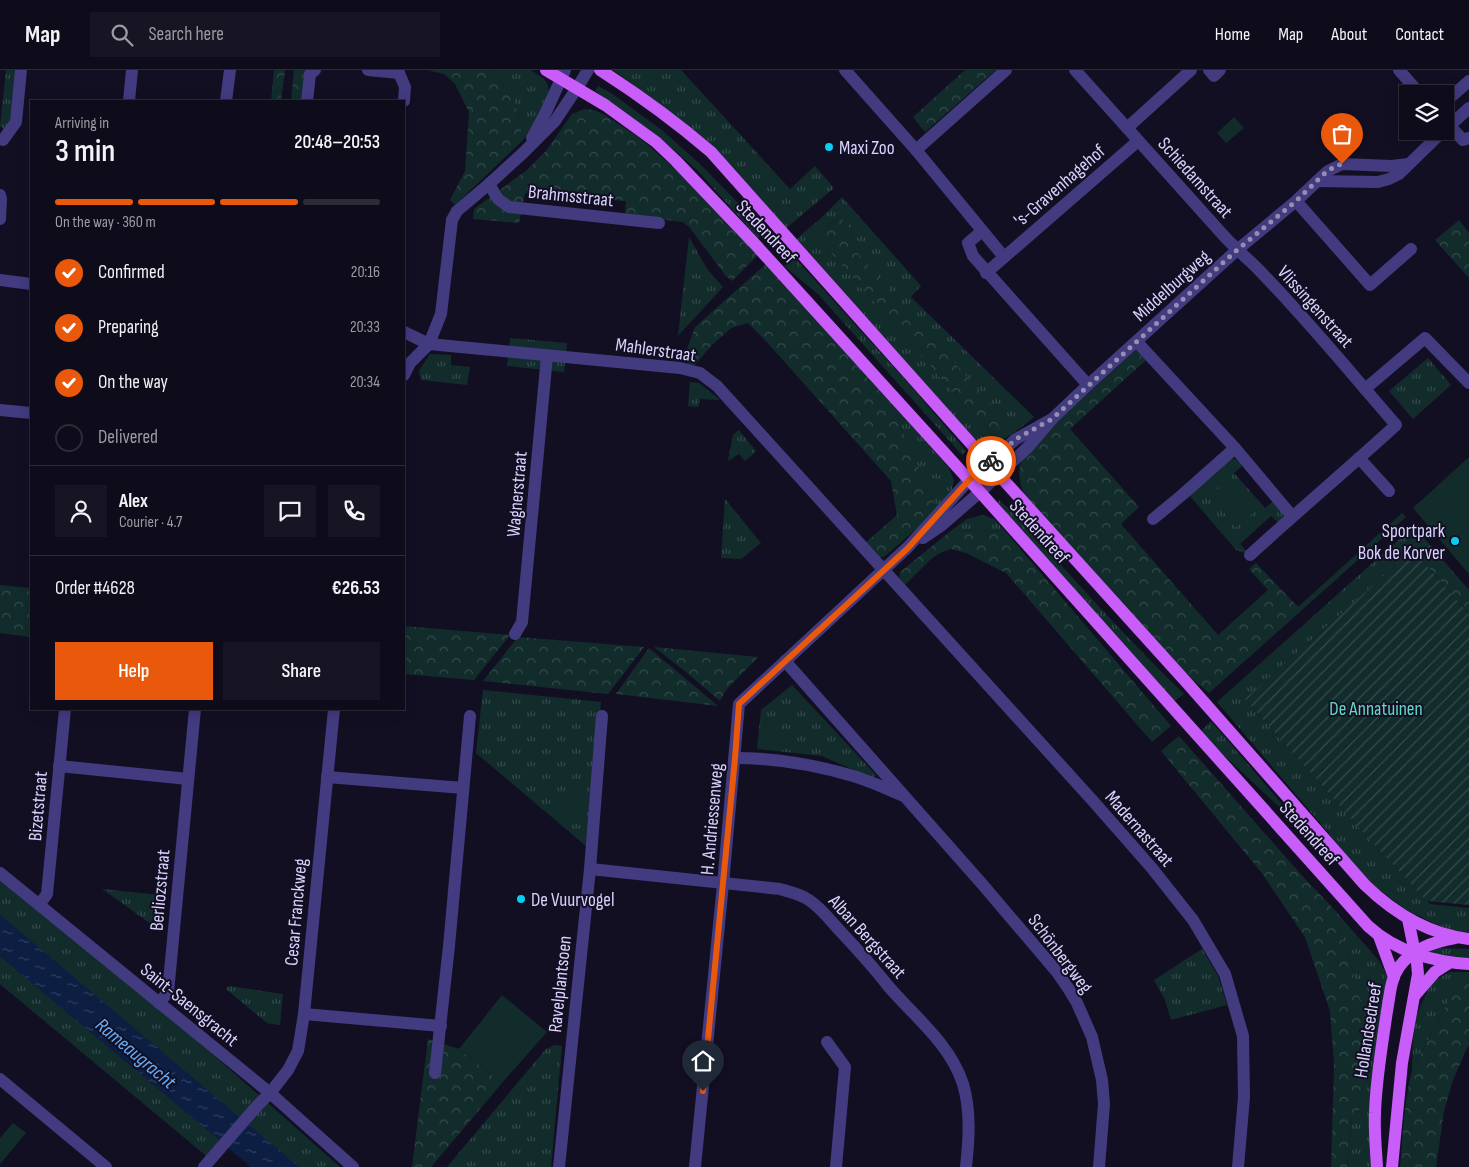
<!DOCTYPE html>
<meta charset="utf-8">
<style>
body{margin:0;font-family:"Sofia Sans Condensed",sans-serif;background:#171423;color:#f1f3f6;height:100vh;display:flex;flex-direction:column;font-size:19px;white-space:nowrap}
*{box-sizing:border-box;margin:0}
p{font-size:16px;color:#9b9ba2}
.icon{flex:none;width:28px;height:28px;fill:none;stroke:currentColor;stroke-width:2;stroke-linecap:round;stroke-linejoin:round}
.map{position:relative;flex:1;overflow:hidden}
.details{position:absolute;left:30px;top:30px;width:375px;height:610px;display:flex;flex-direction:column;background:#0e0b1a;border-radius:0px;box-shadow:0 2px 12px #0003,0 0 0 1px #2e2b39}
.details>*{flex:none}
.buttons{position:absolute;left:1399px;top:15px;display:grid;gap:10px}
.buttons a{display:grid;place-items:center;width:55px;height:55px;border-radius:0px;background:#0e0b1a;box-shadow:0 2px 12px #0003,0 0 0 1px #2e2b39;font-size:25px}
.pin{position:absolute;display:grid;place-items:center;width:42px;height:42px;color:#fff;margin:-51px -21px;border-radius:50% 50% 50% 0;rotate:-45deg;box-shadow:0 0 5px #0007}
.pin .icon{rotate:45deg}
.courier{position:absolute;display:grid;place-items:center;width:50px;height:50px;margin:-25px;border:4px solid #ea580c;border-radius:50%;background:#fff;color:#222;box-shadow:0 1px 6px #0007}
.summary em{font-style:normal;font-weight:600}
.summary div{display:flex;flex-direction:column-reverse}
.summary{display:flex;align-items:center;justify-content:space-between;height:85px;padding:0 25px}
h1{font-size:32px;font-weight:600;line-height:38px}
.bar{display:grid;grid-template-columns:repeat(4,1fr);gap:8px 5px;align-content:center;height:60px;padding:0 25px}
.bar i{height:6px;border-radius:4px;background:#2e2b39}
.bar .current{background:#ea580c}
.bar p{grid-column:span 4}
.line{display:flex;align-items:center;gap:12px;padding:0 25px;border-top:1px solid #2e2b39}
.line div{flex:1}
.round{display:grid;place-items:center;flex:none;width:52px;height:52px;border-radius:0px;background:#171423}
ol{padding:0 25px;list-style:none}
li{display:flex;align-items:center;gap:15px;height:55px}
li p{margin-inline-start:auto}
li .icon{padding:5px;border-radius:50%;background:#ea580c;color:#fff;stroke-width:4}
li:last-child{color:#9b9ba2}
li i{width:28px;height:28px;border:2px solid #2e2b39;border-radius:50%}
.primary-button{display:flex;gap:10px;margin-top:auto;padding:10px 25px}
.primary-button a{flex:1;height:58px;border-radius:0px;background:#ea580c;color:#fff;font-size:20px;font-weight:600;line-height:58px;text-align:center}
.primary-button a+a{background:#171423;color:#f1f3f6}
header{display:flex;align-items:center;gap:30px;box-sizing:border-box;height:70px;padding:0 25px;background:#0e0b1a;border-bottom:1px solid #2e2b39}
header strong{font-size:24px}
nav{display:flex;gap:28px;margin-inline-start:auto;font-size:18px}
.search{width:350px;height:45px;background:#171423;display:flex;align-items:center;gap:12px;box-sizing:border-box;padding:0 18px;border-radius:0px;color:#9b9ba2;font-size:19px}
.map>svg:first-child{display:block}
.grass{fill:url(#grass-tufts)}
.forest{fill:url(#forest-crowns)}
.park{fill:#122c2c}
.garden{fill:url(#garden-furrows)}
.water{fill:url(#water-ripples)}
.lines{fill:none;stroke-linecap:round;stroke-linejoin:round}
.minor{stroke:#423b80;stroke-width:12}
.major{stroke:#c85dfa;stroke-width:12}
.done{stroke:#948eb1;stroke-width:5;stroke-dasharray:0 9}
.route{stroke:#ea580c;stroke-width:6}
.poi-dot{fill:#08cef3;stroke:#130f23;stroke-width:2}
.labels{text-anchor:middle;stroke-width:4;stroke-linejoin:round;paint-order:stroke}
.poi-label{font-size:19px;fill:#d9d2fd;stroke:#130f23;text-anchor:start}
.street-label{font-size:19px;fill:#d9d2fd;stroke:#130f23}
.park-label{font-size:19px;fill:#60dbc3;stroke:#130f23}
.water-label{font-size:20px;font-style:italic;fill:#63acfa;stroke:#130f23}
</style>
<header>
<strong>Map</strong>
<div class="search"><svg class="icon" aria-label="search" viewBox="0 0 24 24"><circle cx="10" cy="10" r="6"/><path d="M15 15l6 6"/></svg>Search here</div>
<nav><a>Home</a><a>Map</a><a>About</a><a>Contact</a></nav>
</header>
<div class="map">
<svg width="1469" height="1097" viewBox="0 0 1469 1097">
<defs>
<pattern id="grass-tufts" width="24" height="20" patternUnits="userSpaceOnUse" patternTransform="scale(1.25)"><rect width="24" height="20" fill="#122c2c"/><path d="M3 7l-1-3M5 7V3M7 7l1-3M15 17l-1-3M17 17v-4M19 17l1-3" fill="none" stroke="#344a4c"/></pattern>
<pattern id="forest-crowns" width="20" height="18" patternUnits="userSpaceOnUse" patternTransform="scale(1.25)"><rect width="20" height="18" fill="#122c2c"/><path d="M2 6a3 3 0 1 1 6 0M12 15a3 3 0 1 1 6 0" fill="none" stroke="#344a4c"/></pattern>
<pattern id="garden-furrows" width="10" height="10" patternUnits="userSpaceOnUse" patternTransform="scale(1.25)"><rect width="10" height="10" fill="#122c2c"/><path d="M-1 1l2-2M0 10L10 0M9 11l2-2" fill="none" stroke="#344a4c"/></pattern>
<pattern id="water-ripples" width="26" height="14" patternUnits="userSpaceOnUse" patternTransform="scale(1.25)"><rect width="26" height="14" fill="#0d1e43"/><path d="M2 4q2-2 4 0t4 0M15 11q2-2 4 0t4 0" fill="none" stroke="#303e5f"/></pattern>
</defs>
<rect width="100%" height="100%" fill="#130f23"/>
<g class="grass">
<path d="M6,0h12l-6,58 -7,2 -5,-4z"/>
<path d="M494,0h37l13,9 4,6 1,9 -10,28 -18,20v-18l-6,-20z"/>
<path d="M613,0h68l109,119 25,-23 19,22 -48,40 -108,-110z"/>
<path d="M598,16l13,7 52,38 38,34 34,35 34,28 -11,10 -61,-68 -38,-33 -64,-46z"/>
<path d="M842,127l79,89 -10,11 123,120c-18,14 -42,39 -65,18 -8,-7 -14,-17 -20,-25l-152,-171 13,-12 14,18 156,178 13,7 14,-7 -155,-176v-13l-13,-16 -16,10 -5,-7z"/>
<path d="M689,167l18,32 16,18 -45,49z"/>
<path d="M795,188l122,135 49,58 -4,4 -144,-161 -34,-28z"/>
<path d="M510,268l57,5 -3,29 -57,-6z"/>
<path d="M430,284l21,1v10l19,2 -3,18 -46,-5 -2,-9z"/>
<path d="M1428,288l23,27 -38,34 -24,-28z"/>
<path d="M690,312l9,1 21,17 -20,-1 -2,8 -10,-1z"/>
<path d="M890,331l59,67 5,12 -3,13 -14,18z"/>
<path d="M739,360l17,21 -11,10 -6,-7 -11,7 5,-26z"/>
<path d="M1232,388l5,2 5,6 -8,7 31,35 8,-7 10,7 1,10 -5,5 -8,-7 -31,28 7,8 -1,1 -10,-3 -46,-54v-5z"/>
<path d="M725,429l36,44 -20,16 -20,-1z"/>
<path d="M999,430l14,12c56,62 111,124 171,182l-10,7 -176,-198z"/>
<path d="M983,445l11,4 12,13 -54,-2 15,-11z"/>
<path d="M1414,456l7,9h-6l-8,8 6,7 -168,149 134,151 51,54 39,4v24l-14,-1 -22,-8 -28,-14 -37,-28 -22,-23 -19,-27 -110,-129z"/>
<path d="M792,615l84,90 -4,3 -50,-22 -65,-7 4,-39z"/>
<path d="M483,620l118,12 -15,144 -110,-93z"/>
<path d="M1211,651l94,110 -93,-87 -11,-13z"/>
<path d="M0,809l183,149 157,139h-42l-298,-252z"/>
<path d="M102,819l58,6 -2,34z"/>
<path d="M1331,836l49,56 6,12 1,10 -15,183h-25l5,-52 5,-131z"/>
<path d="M1438,878l31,1v9l-30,-3 -15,-5z"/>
<path d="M1202,879l16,27 9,29 -56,15 -6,-20 -11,-20z"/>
<path d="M0,886l223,187 -13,16 -210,-175z"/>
<path d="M1450,902h14l-52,98 1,-32 4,-24 8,-18 8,-15z"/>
<path d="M228,916l55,8 -3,31 -13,-2 -41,-34z"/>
<path d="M555,975l7,1 -11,121h-104l99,-118z"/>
</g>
<g class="forest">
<path d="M274,0h11l-4,31h-10z"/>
<path d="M294,0h11l-4,31h-10z"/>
<path d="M427,0h67l21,34 6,20v18l-66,63 -5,-5 15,-29 4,-59 -14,-28 -11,-10z"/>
<path d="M965,0h31l-71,62 -12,-15z"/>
<path d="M584,39l10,1 11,5 36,24 47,41 71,74 -27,27 -7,-6 -35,-47 -7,-6 -58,-7 1,-14 -101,-8 -6,30 -46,-4 1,-10 53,-39 19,-19 26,-37z"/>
<path d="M840,148c12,8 12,15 12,29l156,176 -6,4 -9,3 -13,-7 -156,-178 -14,-18 8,-6 5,7z"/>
<path d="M1459,150l10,13v45l-34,-38z"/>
<path d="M767,193l123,138 47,110 -53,46h-6l-13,-14 32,-28 -6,-34 -126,-141 -17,-17 -17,5 -21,19 -15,18 -8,-1 -1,-12 9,-25z"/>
<path d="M1136,280l10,10 -76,69 69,78 -18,17 97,111 50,-45 -19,-21 7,-6 42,44 104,-94 4,4 -197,176 -31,-26 -154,-172 -3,-9 -2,-14 2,-11 39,-42z"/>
<path d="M952,460l54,2 165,194 -19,16 -146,-169 -40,-20 -15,-4 -13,5 -8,6 -25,25c-4,-4 -7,-7 -5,-13z"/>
<path d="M1415,465h6l48,55v24l-62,-71z"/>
<path d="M0,515l31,3v49l-31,-4z"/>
<path d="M404,556l106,9 -36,45 -70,-6z"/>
<path d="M518,567l126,10 -36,47 -125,-13z"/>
<path d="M654,577l104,10 -32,33 -6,11 -34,-29z"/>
<path d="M649,578l69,58 -102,-12z"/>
<path d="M1179,666l126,143 26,27 26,78 10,55 -2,46 -5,24 -8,6 -5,52h-16l3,-103 -4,-53 -25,-74 -44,-65 -100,-121z"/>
<path d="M1464,902h5v73l-4,7 -13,31 -8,28 -8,56h-36c3,-32 4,-65 12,-97z"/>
<path d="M428,969l31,10 43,34 -71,84h-19z"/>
</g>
<g class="park">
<path d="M1234,47l10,11 -18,15 -9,-10z"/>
<path d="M1469,387v117l-56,-66z"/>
<path d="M1232,408l26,31 -22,18 -26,-32z"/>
<path d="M765,649l15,1 -1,25 -16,-1z"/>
<path d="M570,721l13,10 -18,23 -14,-11z"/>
<path d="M502,925l45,37 -45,51 -43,-34z"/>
<path d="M13,1053l13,10 -26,31v-26z"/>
</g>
<path class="garden" d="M1413,480l56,64v291l-42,-4 -48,-51 -134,-151z"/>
<path class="water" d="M0,845l299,252h-48l-251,-211z"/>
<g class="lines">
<g class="minor">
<path d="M368,0l31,3 6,14 -1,14"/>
<path d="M845,0l71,80"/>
<path d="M1075,0l149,166c10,11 22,21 33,32 49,50 93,104 139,157 -48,44 -98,86 -146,130"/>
<path d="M1209,0l5,6 6,-6"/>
<path d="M1399,0l21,24"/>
<path d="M129,31l3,-31"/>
<path d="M226,31l4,-31"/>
<path d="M307,31l3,-27 5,-4"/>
<path d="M1445,32l24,-21"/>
<path d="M1445,51l18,19 6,-2"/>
<path d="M1127,58l64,-58"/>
<path d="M1445,60l24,-22"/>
<path d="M532,68l14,-26 19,-42"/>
<path d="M3,70l13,-18 5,-52"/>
<path d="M1317,111l61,1 11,-3 10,-5 44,-43"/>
<path d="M489,114l9,15 11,8 150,16"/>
<path d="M0,125l1,4 -1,20"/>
<path d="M1296,131l74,84 41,-36"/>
<path d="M982,161l-14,12 5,13 115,129"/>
<path d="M1004,187l-88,-107 90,-80"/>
<path d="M986,203l152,-132"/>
<path d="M0,210l31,4"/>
<path d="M404,262l25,12 251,24 20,5 17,13 376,415 58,66 42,53 32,54 18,62 1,61 -6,70"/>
<path d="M1137,272l98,106 57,68"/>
<path d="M404,305l6,-12 19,-19 12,-30 11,-94 5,-9 32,-27 34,-31 32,-32 22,-33 11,-18"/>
<path d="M1365,319l60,-51 44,45"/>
<path d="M0,340l31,3"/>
<path d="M1359,388l30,33"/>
<path d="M1153,449l29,-24 53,-47"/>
<path d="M923,468l19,-13 38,-33 48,-45 24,-28 36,-34 149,-135 59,-49 32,-30 14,-7 50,2 16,-2"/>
<path d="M515,564l7,-12 25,-266"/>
<path d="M785,591l198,224 74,87 11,16 9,15 15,34 10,43 2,24 -5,63"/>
<path d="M735,688c40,0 81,7 118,18 17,5 34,13 51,20"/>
<path d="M59,696l129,13"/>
<path d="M327,707l136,11"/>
<path d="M590,799l190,20c10,3 20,5 29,11 12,8 22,21 32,32 17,18 33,36 48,55 26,30 61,57 74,97 8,27 6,55 3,83"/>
<path d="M0,803l270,220 83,74"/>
<path d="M39,835l8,-11 18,-185"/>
<path d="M159,933l9,-11 27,-283"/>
<path d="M304,944l137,12"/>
<path d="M827,972l18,25 -9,100"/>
<path d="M435,1003l14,-127 21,-230"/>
<path d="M0,1009l106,88"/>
<path d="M204,1097l53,-61 13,-13 18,-23 10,-19 6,-37 30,-305"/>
<path d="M559,1097l31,-298 12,-153"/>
<path d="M695,1097l28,-283 16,-180 169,-157 61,-67 47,-41 36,-20"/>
</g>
<g class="major">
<path d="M546,0l59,35 51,37 20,19 78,82 226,249 388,434c27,25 65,36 101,38"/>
<path d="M600,0c39,25 76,52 111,82l288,323 189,209 177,201c29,28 62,49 104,54"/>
<path d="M1379,866l15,41"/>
<path d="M1415,925l20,-23 14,-9"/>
<path d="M1377,1097c-1,-18 -3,-36 -2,-54 1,-34 7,-68 12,-102 3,-15 3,-31 12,-44 14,-19 35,-25 56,-29"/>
<path d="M1392,1097l10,-104 16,-89 -1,-11 -9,-44"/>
</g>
</g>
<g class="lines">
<path class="done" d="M991,391l25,-22 36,-20 185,-169 59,-49 28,-27 11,-8 7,-2"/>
<path class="route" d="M703,1021l32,-333 4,-54 169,-156 61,-68 22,-19"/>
</g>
<g class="poi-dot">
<circle cx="829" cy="77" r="5"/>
<circle cx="1455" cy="471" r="5"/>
<circle cx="521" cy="829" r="5"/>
</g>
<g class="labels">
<g class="poi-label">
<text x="839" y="84">Maxi Zoo</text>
<text x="1445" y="467" text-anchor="end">Sportpark<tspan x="1445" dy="22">Bok de Korver</tspan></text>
<text x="531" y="836">De Vuurvogel</text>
</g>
<g class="street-label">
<text transform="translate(1196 107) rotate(48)" y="7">Schiedamstraat</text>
<text transform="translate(1059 115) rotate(-41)" y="7">'s-Gravenhagehof</text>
<text transform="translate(571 125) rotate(6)" y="7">Brahmsstraat</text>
<text transform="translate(767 161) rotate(47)" y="7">Stedendreef</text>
<text transform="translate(1171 215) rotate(-42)" y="7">Middelburgweg</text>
<text transform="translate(1316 236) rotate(48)" y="7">Vlissingenstraat</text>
<text transform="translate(656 279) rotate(8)" y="7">Mahlerstraat</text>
<text transform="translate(516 424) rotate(-85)" y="7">Wagnerstraat</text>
<text transform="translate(1040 461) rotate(48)" y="7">Stedendreef</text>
<text transform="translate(37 736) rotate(-85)" y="7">Bizetstraat</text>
<text transform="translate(711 749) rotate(-85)" y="7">H. Andriessenweg</text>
<text transform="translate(1140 758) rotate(49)" y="7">Madernastraat</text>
<text transform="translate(1310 763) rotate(48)" y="7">Stedendreef</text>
<text transform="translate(159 820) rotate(-85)" y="7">Berliozstraat</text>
<text transform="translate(295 842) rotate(-85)" y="7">Cesar Franckweg</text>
<text transform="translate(868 866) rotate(48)" y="7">Alban Bergstraat</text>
<text transform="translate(1061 883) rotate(53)" y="7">Schönbergweg</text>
<text transform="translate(559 914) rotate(-84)" y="7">Ravelplantsoen</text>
<text transform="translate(190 934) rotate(39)" y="7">Saint-Saensgracht</text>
<text transform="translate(1367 960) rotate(-81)" y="7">Hollandsedreef</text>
</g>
<g class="park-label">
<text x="1376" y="645">De Annatuinen</text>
</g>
<g class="water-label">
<text transform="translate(136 983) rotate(40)" y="7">Rameaugracht</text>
</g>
</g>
</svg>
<div class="buttons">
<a><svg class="icon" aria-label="layers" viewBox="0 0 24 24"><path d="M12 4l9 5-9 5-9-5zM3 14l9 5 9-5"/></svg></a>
</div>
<div class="pin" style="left:1342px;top:94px;background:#ea580c"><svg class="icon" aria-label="bag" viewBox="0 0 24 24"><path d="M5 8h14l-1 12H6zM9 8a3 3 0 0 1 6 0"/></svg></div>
<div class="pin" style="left:703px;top:1021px;background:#1f2937"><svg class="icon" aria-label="home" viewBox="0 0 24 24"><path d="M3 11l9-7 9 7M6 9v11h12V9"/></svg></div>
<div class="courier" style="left:991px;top:391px"><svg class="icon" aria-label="bike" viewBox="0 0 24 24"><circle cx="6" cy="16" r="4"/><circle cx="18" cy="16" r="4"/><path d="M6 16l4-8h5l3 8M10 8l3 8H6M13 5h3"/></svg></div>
<section class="details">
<div class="summary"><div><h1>3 min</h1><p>Arriving in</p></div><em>20:48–20:53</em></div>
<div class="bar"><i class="current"></i><i class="current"></i><i class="current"></i><i></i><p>On the way · 360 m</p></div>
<ol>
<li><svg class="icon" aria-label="check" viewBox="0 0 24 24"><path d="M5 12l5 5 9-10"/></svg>Confirmed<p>20:16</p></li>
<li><svg class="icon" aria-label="check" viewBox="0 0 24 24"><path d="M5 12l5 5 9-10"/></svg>Preparing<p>20:33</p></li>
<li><svg class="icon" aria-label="check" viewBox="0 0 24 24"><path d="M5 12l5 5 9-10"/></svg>On the way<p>20:34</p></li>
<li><i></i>Delivered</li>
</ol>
<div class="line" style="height:90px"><a class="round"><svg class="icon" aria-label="person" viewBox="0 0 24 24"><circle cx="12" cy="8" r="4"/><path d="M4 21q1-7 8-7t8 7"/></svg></a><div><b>Alex</b><p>Courier · 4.7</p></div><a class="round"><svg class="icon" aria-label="chat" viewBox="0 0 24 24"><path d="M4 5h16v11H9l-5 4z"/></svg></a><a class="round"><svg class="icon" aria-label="phone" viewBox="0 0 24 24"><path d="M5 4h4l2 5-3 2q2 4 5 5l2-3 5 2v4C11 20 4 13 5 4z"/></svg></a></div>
<div class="line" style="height:65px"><div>Order #4628</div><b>€26.53</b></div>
<div class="primary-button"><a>Help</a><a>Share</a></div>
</section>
</div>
